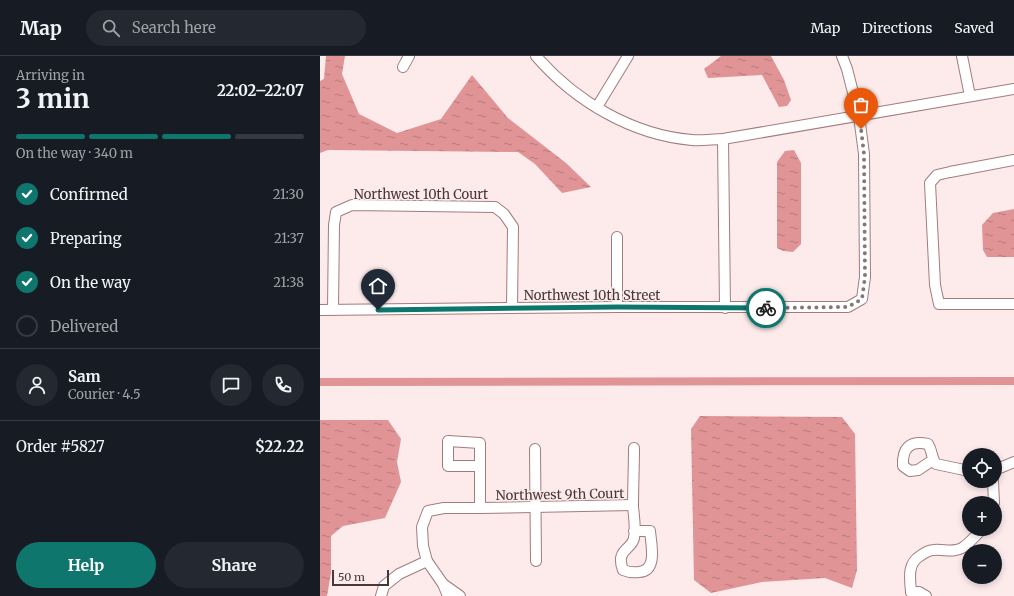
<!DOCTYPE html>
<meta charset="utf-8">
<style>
body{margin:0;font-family:Merriweather,serif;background:#242831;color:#f1f3f6;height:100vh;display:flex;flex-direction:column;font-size:15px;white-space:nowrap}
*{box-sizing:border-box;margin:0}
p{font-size:13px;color:#9ea1a6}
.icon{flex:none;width:22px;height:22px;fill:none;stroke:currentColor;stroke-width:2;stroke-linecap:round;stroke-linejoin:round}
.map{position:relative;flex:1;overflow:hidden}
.details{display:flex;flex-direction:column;background:#171b24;width:320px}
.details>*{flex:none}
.fabs{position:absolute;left:642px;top:392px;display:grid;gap:8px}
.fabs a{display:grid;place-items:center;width:40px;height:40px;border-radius:50%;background:#171b24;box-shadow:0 2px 6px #0003;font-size:20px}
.scale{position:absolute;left:12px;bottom:10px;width:57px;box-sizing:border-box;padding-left:4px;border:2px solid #473737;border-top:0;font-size:11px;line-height:14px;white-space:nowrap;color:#473737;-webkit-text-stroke:3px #fdebeb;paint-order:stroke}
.pin{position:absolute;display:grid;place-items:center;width:34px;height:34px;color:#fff;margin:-41px -17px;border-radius:50% 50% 50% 0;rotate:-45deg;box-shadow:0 0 4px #0007}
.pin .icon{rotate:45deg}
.courier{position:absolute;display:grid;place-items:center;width:40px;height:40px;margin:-20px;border:3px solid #0f766e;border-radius:50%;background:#fff;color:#222;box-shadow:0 1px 5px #0007}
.overview em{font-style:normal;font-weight:700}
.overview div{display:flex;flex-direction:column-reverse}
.overview{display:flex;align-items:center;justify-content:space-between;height:68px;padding:0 16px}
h1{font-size:26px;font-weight:700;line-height:30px}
.bar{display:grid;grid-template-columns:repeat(4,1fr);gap:6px 4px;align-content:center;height:48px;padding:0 16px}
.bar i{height:5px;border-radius:3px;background:#363941}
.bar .current{background:#0f766e}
.bar p{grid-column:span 4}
.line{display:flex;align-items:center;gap:10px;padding:0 16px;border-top:1px solid #363941}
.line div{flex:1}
.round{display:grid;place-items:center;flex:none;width:42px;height:42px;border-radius:21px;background:#242831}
ol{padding:0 16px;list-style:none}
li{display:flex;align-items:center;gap:12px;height:44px}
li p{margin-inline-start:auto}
li .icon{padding:4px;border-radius:50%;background:#0f766e;color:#fff;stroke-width:4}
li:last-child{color:#9ea1a6}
li i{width:22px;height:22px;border:2px solid #363941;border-radius:50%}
.cta{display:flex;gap:8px;margin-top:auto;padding:8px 16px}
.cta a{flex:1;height:46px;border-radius:24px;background:#0f766e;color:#fff;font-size:16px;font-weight:700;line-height:46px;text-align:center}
.cta a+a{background:#242831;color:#f1f3f6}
header{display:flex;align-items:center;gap:24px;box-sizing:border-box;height:56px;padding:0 20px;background:#171b24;border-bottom:1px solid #363941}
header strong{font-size:19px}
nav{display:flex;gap:22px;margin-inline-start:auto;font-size:14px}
.search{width:280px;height:36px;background:#242831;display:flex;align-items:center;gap:10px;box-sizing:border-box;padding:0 14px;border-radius:22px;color:#9ea1a6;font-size:15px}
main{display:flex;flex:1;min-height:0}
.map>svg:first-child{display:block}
.water{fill:url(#water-ripples)}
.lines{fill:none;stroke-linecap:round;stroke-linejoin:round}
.canal{stroke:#e09496;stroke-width:8}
.minor-casing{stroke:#a27c7d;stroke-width:12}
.minor{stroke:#fff;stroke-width:10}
.done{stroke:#877676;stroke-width:4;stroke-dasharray:0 7.2}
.route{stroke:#0f766e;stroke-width:5}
.labels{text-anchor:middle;stroke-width:3;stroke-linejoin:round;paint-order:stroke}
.street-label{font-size:13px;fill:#473737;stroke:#fdebeb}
</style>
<header>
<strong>Map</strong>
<div class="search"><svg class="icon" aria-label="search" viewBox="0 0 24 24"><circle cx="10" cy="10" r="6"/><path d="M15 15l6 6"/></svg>Search here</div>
<nav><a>Map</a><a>Directions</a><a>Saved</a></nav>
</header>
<main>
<section class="details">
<div class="overview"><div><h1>3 min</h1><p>Arriving in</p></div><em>22:02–22:07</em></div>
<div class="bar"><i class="current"></i><i class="current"></i><i class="current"></i><i></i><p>On the way · 340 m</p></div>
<ol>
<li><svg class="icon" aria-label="check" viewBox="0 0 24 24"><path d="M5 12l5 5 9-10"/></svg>Confirmed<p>21:30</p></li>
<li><svg class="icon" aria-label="check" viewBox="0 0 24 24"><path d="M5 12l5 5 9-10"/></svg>Preparing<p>21:37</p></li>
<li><svg class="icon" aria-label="check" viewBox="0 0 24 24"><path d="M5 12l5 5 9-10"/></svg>On the way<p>21:38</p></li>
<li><i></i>Delivered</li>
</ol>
<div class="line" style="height:72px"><a class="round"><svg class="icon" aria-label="person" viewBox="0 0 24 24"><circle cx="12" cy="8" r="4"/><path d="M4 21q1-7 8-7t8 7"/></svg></a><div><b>Sam</b><p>Courier · 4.5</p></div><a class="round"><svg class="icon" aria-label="chat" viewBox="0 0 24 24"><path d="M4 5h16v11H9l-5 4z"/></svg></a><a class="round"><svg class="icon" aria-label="phone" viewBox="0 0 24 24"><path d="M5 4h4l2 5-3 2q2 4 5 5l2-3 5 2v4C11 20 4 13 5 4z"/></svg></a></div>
<div class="line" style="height:52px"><div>Order #5827</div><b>$22.22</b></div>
<div class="cta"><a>Help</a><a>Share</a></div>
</section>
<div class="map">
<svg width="694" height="540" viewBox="0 0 694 540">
<defs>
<pattern id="water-ripples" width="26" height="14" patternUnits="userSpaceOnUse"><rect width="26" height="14" fill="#e09496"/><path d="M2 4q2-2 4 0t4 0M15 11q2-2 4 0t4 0" fill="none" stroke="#b77a7b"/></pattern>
</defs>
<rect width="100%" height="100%" fill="#fdebeb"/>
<g class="water">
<path d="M6,0h19l-3,18 17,40 38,19 44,-14 31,-44 36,43 58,45 25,24 -29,6 -27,-29 -17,-12 -190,-2 -8,3v-72l4,-2z"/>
<path d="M401,0h50l13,24 7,20 -4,6 -8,1 -17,-32 -54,3 -4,-9z"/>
<path d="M474,94l7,13v81l-8,8 -10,-1 -6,-3v-86l8,-11z"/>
<path d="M694,153v48h-27l-4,-7 -1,-25 11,-12z"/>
<path d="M380,360l142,1 13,17 2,136 -5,18 -27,-10 -63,4 -51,11 -17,-13 -3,-151z"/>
<path d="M0,364h68l13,19 -4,23 4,20 -16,36 -42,8 -12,10v37l-4,23h-7z"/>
</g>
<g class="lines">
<path class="canal" d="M0,326l694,-1"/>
<defs>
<g id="minor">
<path d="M216,0c39,45 96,79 156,84 10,1 21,-1 31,-1l291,-50"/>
<path d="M642,0l8,40"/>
<path d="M83,11l6,-11"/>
<path d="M277,51l31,-51"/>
<path d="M403,83l2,169"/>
<path d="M694,104l-64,12 -13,3 -7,8 5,102 4,19h75"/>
<path d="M297,181v70"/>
<path d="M0,254l297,-3h231l14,-8 3,-22 -1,-123 -5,-38 -12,-47 -5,-13"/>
<path d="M13,254l1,-85 2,-13 16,-7 143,2 9,7 9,13 -1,81"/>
<path d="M314,392c0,19 -1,39 -1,59 1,10 3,21 1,31 -2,12 -19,11 -11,32 5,2 10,3 16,2 19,-1 12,-28 11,-41h-16"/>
<path d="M215,393l1,112"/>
<path d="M613,404l-15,10 -8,1 -7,-5c-1,-18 7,-26 25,-22 5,8 3,14 8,20l33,7"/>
<path d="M160,410h-32v-25l32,2v65l153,-3"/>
<path d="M675,414l19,-8"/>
<path d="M673,425l1,22"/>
<path d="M107,505l16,23 5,12"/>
<path d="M123,528l17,12"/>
<path d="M591,536c-1,-14 -4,-28 9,-36 4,-3 9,-6 14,-6 10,-1 19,3 28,-2 7,-4 14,-13 20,-19"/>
<path d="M591,536h8l7,4"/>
<path d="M61,540l3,-10 15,-12 28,-13 -4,-15 -1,-19 6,-16 16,-3h36"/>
</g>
</defs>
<use href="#minor" class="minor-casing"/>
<use href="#minor" class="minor"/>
</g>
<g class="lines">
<path class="done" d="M446,252l82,-1 14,-8 3,-22 -1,-123 -3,-25"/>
<path class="route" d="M58,254l239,-3 149,1"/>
</g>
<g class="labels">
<g class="street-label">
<text x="101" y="143">Northwest 10th Court</text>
<text x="272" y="244">Northwest 10th Street</text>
<text transform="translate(240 438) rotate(-1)" y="5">Northwest 9th Court</text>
</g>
</g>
</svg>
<div class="fabs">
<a><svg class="icon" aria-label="locate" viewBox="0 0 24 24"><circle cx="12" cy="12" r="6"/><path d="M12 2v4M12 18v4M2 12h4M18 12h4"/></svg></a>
<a>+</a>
<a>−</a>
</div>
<div class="scale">50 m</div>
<div class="pin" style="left:541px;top:73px;background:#ea580c"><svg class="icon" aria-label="bag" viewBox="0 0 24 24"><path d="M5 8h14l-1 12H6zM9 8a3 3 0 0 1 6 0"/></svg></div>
<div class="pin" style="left:58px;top:254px;background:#1f2937"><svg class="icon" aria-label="home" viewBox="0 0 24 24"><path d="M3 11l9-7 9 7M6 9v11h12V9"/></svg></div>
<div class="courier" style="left:446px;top:252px"><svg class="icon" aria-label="bike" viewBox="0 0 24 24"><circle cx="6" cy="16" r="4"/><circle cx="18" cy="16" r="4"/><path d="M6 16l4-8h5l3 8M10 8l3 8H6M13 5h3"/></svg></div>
</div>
</main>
